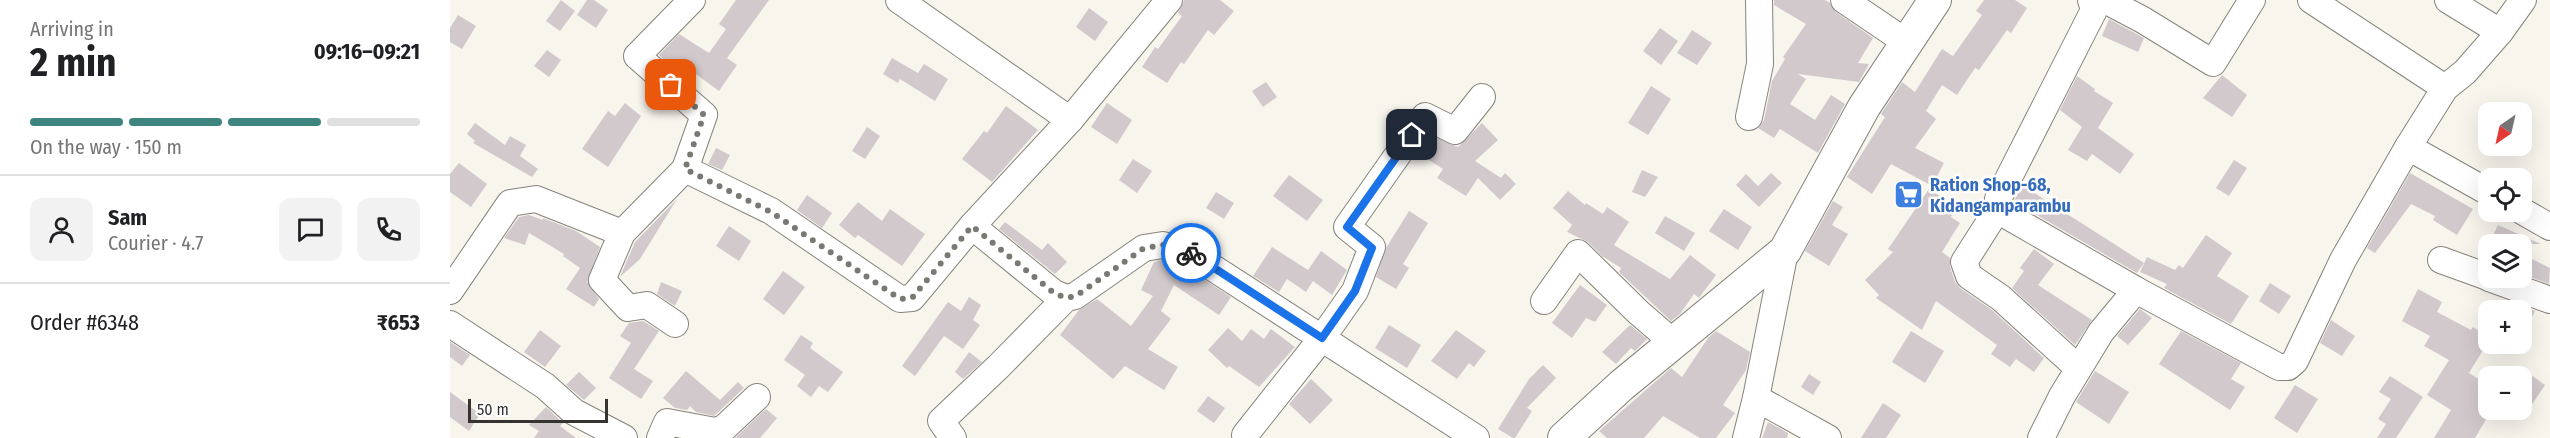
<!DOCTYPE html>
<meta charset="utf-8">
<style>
body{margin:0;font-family:"Fira Sans Condensed",sans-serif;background:#f2f2f2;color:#202124;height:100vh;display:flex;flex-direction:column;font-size:22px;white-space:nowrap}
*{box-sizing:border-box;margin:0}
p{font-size:20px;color:#757577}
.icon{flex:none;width:33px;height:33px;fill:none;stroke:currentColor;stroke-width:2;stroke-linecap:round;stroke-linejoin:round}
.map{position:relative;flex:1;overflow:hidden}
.drawer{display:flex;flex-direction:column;background:#fff;width:450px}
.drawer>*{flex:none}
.needle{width:39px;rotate:214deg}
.buttons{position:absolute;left:2028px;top:102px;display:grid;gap:12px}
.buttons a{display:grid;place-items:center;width:54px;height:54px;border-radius:12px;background:#fff;box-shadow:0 6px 24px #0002;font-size:30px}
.scale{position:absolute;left:18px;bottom:15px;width:140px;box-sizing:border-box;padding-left:6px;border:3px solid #353431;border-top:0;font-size:16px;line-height:21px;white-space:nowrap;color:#353431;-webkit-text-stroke:4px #fff;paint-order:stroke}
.pin{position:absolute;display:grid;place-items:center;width:51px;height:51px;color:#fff;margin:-26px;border-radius:12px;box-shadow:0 3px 9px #0006}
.courier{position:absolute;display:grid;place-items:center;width:60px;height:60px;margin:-30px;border:4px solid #1a73e8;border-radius:50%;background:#fff;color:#222;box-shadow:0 2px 8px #0007}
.head em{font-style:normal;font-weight:700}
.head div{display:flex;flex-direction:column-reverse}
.head{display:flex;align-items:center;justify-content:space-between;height:102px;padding:0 30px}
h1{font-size:39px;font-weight:700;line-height:45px}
.bar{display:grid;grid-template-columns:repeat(4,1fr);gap:9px 6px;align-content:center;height:72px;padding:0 30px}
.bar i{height:8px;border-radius:4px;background:#e0e0e0}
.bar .current{background:#3e857f}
.bar p{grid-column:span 4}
.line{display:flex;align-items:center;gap:15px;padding:0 30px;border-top:2px solid #e0e0e0}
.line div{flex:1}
.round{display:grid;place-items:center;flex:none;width:63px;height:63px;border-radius:12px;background:#f2f2f2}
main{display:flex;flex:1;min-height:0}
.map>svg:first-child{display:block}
.building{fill:#d2c9cd}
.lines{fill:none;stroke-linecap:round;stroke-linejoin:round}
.minor-casing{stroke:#86837b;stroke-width:28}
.major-casing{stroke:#86837b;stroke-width:34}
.minor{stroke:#fff;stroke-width:26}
.major{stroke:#fff;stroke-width:32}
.done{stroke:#797873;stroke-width:6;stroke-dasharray:0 10.8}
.route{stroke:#1a73e8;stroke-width:8}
.labels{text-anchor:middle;stroke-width:5;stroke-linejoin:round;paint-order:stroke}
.shop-label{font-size:18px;font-weight:bold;fill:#366cbe;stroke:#fff;text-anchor:start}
</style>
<main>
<section class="drawer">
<div class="head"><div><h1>2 min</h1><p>Arriving in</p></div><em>09:16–09:21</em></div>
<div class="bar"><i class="current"></i><i class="current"></i><i class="current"></i><i></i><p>On the way · 150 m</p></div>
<div class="line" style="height:108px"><a class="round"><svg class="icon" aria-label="person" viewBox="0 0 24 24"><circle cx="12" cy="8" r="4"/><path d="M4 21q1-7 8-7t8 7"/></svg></a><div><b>Sam</b><p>Courier · 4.7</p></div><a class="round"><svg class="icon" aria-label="chat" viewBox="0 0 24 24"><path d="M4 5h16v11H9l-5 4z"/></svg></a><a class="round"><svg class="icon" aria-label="phone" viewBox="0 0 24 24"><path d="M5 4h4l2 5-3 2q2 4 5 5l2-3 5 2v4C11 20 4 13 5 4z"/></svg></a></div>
<div class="line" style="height:78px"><div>Order #6348</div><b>₹653</b></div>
</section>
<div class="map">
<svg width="2100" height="438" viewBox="0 0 2100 438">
<rect width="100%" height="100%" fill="#f8f5ed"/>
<g class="building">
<path d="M111,0l14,11 -15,20 -14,-10z"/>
<path d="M137,0h7l14,10 -12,18 -19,-13z"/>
<path d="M286,0h33l-42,58 10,7 -18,26 -37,-27 -5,8 -18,-17 20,-21 30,19 17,-24 -7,-5z"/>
<path d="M734,0h36l14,11 -20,24 -6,-5 -24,34 -3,-2 -14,21 -25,-16 13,-20 3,2 24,-33 -4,-3z"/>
<path d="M1324,0h51l5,3 6,9 37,26 -15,25 11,1 -10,18 -61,-8 8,5 -16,25 25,16 16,-25 14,9 -27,49 -38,-24 -6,9 -16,-10 6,-8 8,-39 13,-22 -2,-2 23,-33 -32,-19z"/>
<path d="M1534,0h31l12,8 -16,25 -4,-3 -28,40 -4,-2 -18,27 -15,-10 -16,26 10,8 -21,29 29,15 -12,23 -41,-22 -19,30 -25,-17 38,-60 -4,-3 21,-32 13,10 27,-43 11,7 29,-41 -6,-4z"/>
<path d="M639,8l19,14 -13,19 -19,-14z"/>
<path d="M8,15l18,11 -14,23 -12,-7v-14z"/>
<path d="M1659,19l35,19 -6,14 -36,-16z"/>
<path d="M1210,28l18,13 -17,24 -18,-14z"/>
<path d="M1242,30l20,13 -15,22 -20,-12z"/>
<path d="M97,50l14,10 -12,17 -15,-11z"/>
<path d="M442,58l26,15 6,-9 24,15 -13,22 -35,-22 -2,4 -15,-9z"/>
<path d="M1772,75l25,20 -15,22 -29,-19z"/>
<path d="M1627,76l18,13 -1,2 19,12 -15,25 36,26 -14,20 -28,-20 -5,7 -19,-11 14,-23 -22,-17z"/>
<path d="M816,82l11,15 -14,10 -11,-16z"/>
<path d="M1201,86l20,13 -23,36 -20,-12z"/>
<path d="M175,103l16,13 -33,51 -26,-18 26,-38 7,5z"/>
<path d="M657,103l25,17 -15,24 -26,-17z"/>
<path d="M556,106l32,24 -46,52 -30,-23 22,-28 3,2z"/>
<path d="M25,123l30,22 5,-9 16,9 -6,11 18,13 -6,8 -59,-34 2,-2 -8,-7z"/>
<path d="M1032,123l16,17 -23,21 26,17 4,-5 11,11 -16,16 -22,-22 -12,18 -29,-18 6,-9 -25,-16 12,-18 28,12z"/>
<path d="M417,127l13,9 -15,23 -13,-8z"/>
<path d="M266,148l14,7 -8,15 -14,-6z"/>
<path d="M683,159l19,12 -15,22 -18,-13z"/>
<path d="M1784,160l13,8 -18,28 -13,-8z"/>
<path d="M9,163l28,21 -16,23 -21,-15v-18z"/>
<path d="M1192,170l16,7 -13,20 -13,-5z"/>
<path d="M1321,173l11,10 -23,24 -23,-22 10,-11 12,12z"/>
<path d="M1960,173l63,36 -16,26 -24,-15 2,-4 -24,-12 -36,49 -8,-5z"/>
<path d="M839,175l34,25 -16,21 -34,-25z"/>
<path d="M1572,185l122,78 -7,10 -121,-70 -2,-2z"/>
<path d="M1479,189l28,18 -6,10 9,6 -18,29 8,6v9l5,15 5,6 32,22 52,48 -10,14 -18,-13 -6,8 -19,-13 6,-9 -61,-44 -14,29 -46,-32 3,-3 -14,-15 28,-28 -5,-3z"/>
<path d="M1118,191l17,14 1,-2 17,11 4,-7 22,15 -15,23 56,34 20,-24 26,20 -17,23 -5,-4 -14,20 -9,7 -52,-49 2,-4 -19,-12 -14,-14 -21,-10 5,-7 -19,-17z"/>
<path d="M766,192l18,11 -10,16 -18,-11z"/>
<path d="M357,195l25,18 -10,15 -25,-18z"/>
<path d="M227,199l-37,60 -20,18 15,-35z"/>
<path d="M1383,201l10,6 -11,18 16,9 -19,32 -24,-15z"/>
<path d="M408,202l24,19 8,-12 35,25 -23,32 -44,-31 -3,3 -16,-13z"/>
<path d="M1274,209l28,18 -14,23 -29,-19z"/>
<path d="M959,211l19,12 -25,41 6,4 -13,21 -20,-12 10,-29z"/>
<path d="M79,215l14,5v-2l33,13 24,16 -13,35 12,17 -5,8 -28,-18 14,-21 -17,-12 1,-2 -35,-21 -4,12 -21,-7 15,-21z"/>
<path d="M1215,216l30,17 -11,18 -29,-18z"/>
<path d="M555,222l37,28 6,-7 19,19 -12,12 -56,-45z"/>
<path d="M2048,225l43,19h-52z"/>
<path d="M279,226l22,15 -12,20 -23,-15z"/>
<path d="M1756,235l26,18 -15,23 32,20 -18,28 -67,-36 3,-4 -27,-12 7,-15 28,13 4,-5 4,3z"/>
<path d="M822,247l36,23 13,-19 26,19 -15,25 -19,-14 -7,11 -19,-13 -8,13 -26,-16z"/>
<path d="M1584,249l20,15 -16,21 54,35 -17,25 -63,-57 12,-17 -4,-3z"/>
<path d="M2072,254l28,14 -1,16 -27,-10z"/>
<path d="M712,260l23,7 46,30 -12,18 -45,-30 -13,26 10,8 -23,30 30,18 -14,23 -39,-24 -12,13 -53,-44 19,-25 18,-11 34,27 22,-30 -12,-6 13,-28z"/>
<path d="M333,271l22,16 -21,28 -21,-16z"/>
<path d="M211,282l21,9 -7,15 -18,-12z"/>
<path d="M1820,283l21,13 -12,18 -20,-13z"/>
<path d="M1130,285l27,20 -12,17 -9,-4 -14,20 -20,-15z"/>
<path d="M1968,289l24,13 -5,10 34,18 2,-3 15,10v5l-19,31 19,12v31l-13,22h-41l17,-28 -24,-15 22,-35 -25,-14 6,-10 -28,-15z"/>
<path d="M519,297l12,8 -8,15 7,5 -17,24 -19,-13 -29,40 -13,-10 46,-64 13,9z"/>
<path d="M2055,300l30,11 -13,28v-29h-22z"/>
<path d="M1690,309l12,9 -24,27 -11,-9z"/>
<path d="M1881,320l24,16 -13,20 -22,-13z"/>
<path d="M193,321l16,10 -25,38 19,12 -12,18 -32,-21 22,-35 -11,-7 9,-13z"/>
<path d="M939,325l32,20 -14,23 -32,-20z"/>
<path d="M1180,325l17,14 -12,12 -4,-3 -15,16 -14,-12z"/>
<path d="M778,328l14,13 9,-12 13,10 7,-10 24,18 -36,40 -30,-21 -2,2 -19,-18z"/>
<path d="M90,330l21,16 -16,21 -21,-15z"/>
<path d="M1006,330l30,21 -12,16 -5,-4 -12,16 -26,-18z"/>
<path d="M1266,331l34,21 -4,18 -23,35 12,8 -19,25h-16l-37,-22 -19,22h-37l-8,-7 72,-63 11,9 26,-39z"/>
<path d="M1461,331l33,20 -19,32 -33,-21z"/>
<path d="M1731,331l60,32 -10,16 14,8 -15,23 -71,-46z"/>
<path d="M351,335l12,8 -3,5 33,24 -15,20 -9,-6 -8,11 -14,-11 8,-11 -21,-15z"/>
<path d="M0,342l20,13 -8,11 -12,-9z"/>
<path d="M519,352l13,10 -19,17 -8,-7z"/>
<path d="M1093,365l13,13 -29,30 5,3 -17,27h-2l-15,-9 31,-50z"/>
<path d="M236,371l34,29 18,-18 6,6 -30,28 -18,-4 -6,-6 -3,4 -12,-2 -12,-10z"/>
<path d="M1645,371l34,21 -20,32 -33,-22z"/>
<path d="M129,372l17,16 -12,12 -18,-15z"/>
<path d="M1359,374l12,8 -8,13 -12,-8z"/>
<path d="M2081,375l14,10 -23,34v-30z"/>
<path d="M1940,376l33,21 -27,41h-19l9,-14 -8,-5 13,-20 -12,-7z"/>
<path d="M861,379l22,21 -23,24 -21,-20z"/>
<path d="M1845,385l23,14 -21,34 -23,-15z"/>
<path d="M0,392l30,22 -11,17 -19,-14z"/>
<path d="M758,396l17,12 -11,15 -17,-12z"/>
<path d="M1433,403l18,12 -15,23h-25z"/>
<path d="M96,407l17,16 -3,3 16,12h-42l5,-7 -10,-6z"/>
<path d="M316,409l11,9 -17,20h-25z"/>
<path d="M1318,422l20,11 -1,5h-25z"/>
</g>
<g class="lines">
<defs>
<g id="minor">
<path d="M449,0l171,120"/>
<path d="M1394,0l62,42"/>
<path d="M1641,0l3,10 -96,189 1,8 7,8 130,75 143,77h9l7,-6 48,-101 65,-113 37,-59 20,-16 35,-40 23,-32"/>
<path d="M1861,0l134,88"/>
<path d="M1998,0l52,32"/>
<path d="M1644,3l13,-2 36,19 70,43 39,-63"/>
<path d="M1299,117l11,-53 -1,-64"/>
<path d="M1958,147l80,45"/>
<path d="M235,169l86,42 129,88 12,-1 60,-72 98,-106 99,-120"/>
<path d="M1549,207l-35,55 5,14 32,22 77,70"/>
<path d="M2072,211l28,16"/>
<path d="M522,226l82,67 12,5 9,-2 69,-48 19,-3 24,6 289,187"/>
<path d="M172,233l-20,47 26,28 19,-3 28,19"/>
<path d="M1991,260l47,17"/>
<path d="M2039,278l61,22"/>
<path d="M0,291l60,-88 26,-4 86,34 63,-64 19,-54 -67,-59 55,-56"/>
<path d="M1094,301l34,-48 60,59 36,31"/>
<path d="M0,324l95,62 29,26 50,26"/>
<path d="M1306,398l72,40"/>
<path d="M795,435l77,-97 33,-47 17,-44 -25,-20 78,-111 30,15 27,-34"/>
<path d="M210,438l7,-16 48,9 9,-3 33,-31"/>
<path d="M503,438l-12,-17 57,-54 68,-69"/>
<path d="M1296,438l10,-40 29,-147"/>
<path d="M1591,438l21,-42 39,-64 35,-42"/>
</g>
<path id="major" d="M1114,438l58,-53 163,-134 79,-144 71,-107"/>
</defs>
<use href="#minor" class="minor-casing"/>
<use href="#major" class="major-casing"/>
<use href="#minor" class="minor"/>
<use href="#major" class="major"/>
</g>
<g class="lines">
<path class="done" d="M221,85l33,30 -19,54 86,43 129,87 12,-1 60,-72 82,67 12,5 10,-2 68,-48 19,-3 28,8"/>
<path class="route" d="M741,253l131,85 33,-47 17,-43 -25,-21 65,-92"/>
</g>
<defs>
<symbol id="supermarket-square" viewBox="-11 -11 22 22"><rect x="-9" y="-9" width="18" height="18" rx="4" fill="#3f7fe0" stroke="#fff"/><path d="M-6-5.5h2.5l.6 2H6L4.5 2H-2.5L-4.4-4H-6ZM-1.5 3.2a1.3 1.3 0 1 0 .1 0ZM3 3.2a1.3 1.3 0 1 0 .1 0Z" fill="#fff"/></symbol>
</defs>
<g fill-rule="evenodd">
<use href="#supermarket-square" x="1442" y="178" width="33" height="33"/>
</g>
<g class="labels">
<g class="shop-label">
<text x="1480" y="191">Ration Shop-68,<tspan x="1480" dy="21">Kidangamparambu</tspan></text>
</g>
</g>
</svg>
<div class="buttons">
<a><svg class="needle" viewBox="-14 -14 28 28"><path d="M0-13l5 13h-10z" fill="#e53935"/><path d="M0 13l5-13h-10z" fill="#757577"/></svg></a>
<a><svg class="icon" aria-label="locate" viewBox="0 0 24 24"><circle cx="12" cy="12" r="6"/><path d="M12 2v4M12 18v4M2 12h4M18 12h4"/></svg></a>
<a><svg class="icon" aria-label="layers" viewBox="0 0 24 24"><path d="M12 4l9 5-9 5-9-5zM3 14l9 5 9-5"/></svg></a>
<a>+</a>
<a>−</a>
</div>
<div class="scale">50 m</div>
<div class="pin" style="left:221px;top:85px;background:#ea580c"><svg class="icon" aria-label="bag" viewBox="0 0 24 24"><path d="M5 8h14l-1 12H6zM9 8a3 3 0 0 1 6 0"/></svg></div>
<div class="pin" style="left:962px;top:135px;background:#1f2937"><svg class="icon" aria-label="home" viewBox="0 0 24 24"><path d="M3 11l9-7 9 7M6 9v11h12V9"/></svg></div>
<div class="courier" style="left:741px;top:253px"><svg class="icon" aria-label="bike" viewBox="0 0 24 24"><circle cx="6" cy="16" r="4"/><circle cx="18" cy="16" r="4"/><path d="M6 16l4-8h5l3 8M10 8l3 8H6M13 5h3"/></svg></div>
</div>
</main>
